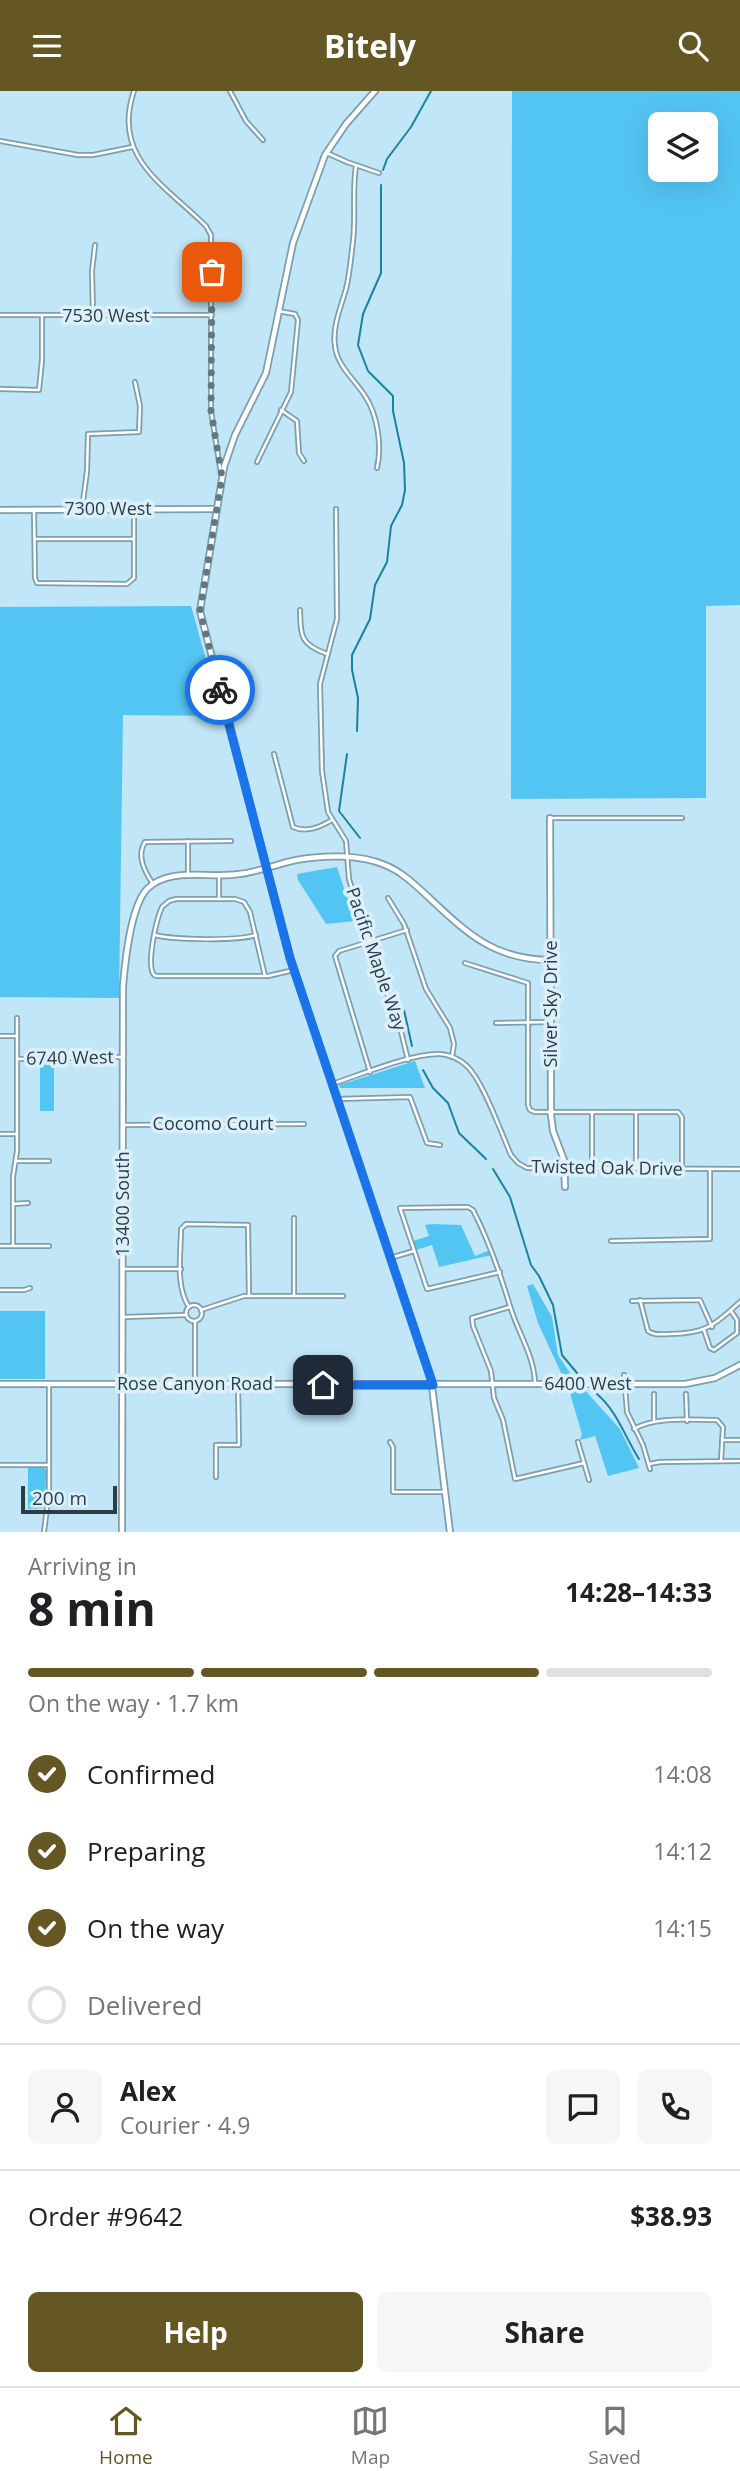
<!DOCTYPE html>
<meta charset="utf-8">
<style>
body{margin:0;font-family:"Open Sans",sans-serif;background:#f6f6f6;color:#202124;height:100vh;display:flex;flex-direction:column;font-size:26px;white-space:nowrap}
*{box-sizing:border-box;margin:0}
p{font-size:23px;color:#757577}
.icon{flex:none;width:38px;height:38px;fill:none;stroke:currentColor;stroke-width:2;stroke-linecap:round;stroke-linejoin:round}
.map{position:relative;height:1441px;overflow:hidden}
.panel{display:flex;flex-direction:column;background:#fff;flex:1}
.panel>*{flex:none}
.controls{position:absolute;left:648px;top:21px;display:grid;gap:14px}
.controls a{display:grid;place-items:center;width:70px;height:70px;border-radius:10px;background:#fff;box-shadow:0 7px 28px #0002;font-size:35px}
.scale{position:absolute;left:21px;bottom:18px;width:96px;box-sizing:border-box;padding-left:7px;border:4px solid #2e3d43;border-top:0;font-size:19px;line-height:24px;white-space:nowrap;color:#2e3d43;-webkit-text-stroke:5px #dbf0fb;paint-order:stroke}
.pin{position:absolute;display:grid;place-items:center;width:60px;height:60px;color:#fff;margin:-30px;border-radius:14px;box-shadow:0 4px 10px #0006}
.courier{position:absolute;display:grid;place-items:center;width:70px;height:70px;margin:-35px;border:5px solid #1a73e8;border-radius:50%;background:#fff;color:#222;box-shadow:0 2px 9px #0007}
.head em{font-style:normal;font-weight:700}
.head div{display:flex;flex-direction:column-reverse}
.head{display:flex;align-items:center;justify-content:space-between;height:119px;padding:0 28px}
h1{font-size:46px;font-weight:700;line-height:52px}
.bar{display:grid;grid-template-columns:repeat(4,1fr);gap:10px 7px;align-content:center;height:84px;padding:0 28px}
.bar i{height:9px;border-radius:5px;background:#e0e0e0}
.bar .on{background:#655724}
.bar p{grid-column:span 4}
.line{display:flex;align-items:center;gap:18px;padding:0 28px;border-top:2px solid #e0e0e0}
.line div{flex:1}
.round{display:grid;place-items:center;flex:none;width:74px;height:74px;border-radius:10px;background:#f6f6f6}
ol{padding:0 28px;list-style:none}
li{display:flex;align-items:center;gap:21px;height:77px}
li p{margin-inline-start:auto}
li .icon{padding:7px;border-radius:50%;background:#655724;color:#fff;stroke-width:4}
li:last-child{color:#757577}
li i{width:38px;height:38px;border:4px solid #e0e0e0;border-radius:50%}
.action{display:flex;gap:14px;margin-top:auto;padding:14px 28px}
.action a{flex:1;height:80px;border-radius:10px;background:#655724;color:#fff;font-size:28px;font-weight:700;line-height:80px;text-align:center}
.action a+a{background:#f6f6f6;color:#202124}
header{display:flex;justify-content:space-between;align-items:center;height:91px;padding:0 28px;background:#655724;color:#fff;font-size:32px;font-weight:700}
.dock{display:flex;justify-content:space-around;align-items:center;height:98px;border-top:2px solid #e0e0e0;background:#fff;font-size:19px;color:#757577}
.dock a{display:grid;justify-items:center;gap:4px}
.dock .on{color:#655724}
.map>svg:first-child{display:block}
.green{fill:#53c5f3;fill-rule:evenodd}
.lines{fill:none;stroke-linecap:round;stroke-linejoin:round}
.stream{stroke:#1a82a4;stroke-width:2}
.street-casing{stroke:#7c9eae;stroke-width:6}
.secondary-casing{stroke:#7c9eae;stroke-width:8}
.street{stroke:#fff;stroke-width:2.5}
.secondary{stroke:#fff;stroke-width:4.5}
.done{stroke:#617882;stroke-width:7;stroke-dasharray:0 12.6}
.route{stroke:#1a73e8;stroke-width:9}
.labels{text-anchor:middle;stroke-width:7;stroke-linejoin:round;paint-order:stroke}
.street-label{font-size:18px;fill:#2e3d43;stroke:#dbf0fb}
</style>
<header><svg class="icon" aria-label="menu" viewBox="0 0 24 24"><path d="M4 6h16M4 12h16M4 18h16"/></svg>Bitely<svg class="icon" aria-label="search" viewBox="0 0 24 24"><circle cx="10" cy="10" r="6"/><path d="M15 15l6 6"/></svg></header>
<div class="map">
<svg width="740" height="1441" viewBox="0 0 740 1441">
<rect width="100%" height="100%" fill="#c1e6f7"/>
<g class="green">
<path d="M512,0h228v514l-34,1v192l-195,1zM660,33h45v46h-45z"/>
<path d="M191,515l31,110 -99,-1 -4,283 -119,-1v-390z"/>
<path d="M337,776l18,54 -29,3 -28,-44 -1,-6z"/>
<rect x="40" y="968" width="14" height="52"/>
<path d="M415,970l10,27h-85l-1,-3z"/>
<path d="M432,1133l29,1 14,31 15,-6 2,5 -53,12 -7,-22 -16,5 -3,-9 16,-5 -4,-11z"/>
<path d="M533,1193l19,33 6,38 14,21 48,53 19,39 -31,8 -13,-40 -15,4 2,-6 -13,-44 -31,-67 -11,-37z"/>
<rect x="0" y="1220" width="45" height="68"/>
<path d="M28,1376l16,1 3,2 -3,38 -16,1z"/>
</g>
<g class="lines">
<g class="stream">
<path d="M383,79l4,-11 24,-32 20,-36"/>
<path d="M357,640l1,-33 -6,-28v-15l18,-36 5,-34 12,-23 4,-36 11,-21 3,-15 -1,-27 -11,-52v-15l-25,-25 -10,-26 5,-31 18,-41v-88"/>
<path d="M347,663l-8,57 21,27"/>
<path d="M404,919l8,36"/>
<path d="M423,979l10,18 15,15 11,30 27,26"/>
<path d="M493,1078l17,28 21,68 8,11 14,29 9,50 15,18"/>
<path d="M597,1303c20,17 28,43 42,65"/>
</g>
<defs>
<g id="street">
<path d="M134,0c-23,67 32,95 72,135l5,9v176l10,63"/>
<path d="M230,0l16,30 17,19"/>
<path d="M0,50l78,14h15l39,-8"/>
<path d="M327,62l20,9 32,11"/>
<path d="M356,75c-4,25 0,50 -3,75 -2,16 -3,32 -7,48 -5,18 -14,38 -11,57 2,20 20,34 30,50 13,19 17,51 12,72"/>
<path d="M0,224h212"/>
<path d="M93,224l-1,-44 3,-26"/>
<path d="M0,298l39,1 3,-30v-44"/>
<path d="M281,319l16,11 2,32 5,8"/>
<path d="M257,371l34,-70 7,-72 -3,-6 -17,-3"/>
<path d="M82,418l5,-38 1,-37 51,-2 1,-26 -5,-24"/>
<path d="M336,418l1,110 -17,65 2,87 6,41 18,29 3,38 29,95 19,41 11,45"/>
<path d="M34,420l1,67 2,5 90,1 7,-6v-69"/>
<path d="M35,448h98"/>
<path d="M300,519c1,27 0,34 27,44"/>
<path d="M274,663l19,73c14,6 27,0 39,-7"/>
<path d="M550,727h132"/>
<path d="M188,750v35"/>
<path d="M153,793c-8,-12 -17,-28 -8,-42l86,-1"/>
<path d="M388,807l16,26 22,65 24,39 4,16 -2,13"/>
<path d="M219,808v-24"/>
<path d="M155,844c20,5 82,6 101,0"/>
<path d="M465,872l63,20v122l2,5 5,2h143l4,5v52"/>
<path d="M265,885l-15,-64 -6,-10 -9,-3h-59l-7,2 -7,6c-6,13 -16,58 -8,68l3,1h111l26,-6"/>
<path d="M496,932l55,-1"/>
<path d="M0,945h17"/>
<path d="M17,968l105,-2"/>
<path d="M370,981l-35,-116 4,-5 68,-21"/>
<path d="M332,993c28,-9 80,-31 108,-30 13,1 25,8 32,18 14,18 29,60 39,83l7,8 9,5 213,1"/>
<path d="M337,1008l73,-2 17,46 13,2"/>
<path d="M592,1021v56"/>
<path d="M636,1021v56"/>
<path d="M123,1034l181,-1"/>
<path d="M0,1043h17"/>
<path d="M16,1070h33"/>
<path d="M13,1113l15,-1"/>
<path d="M294,1127v77"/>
<path d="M611,1150l99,-2v-70"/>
<path d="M13,1154v-68l4,-26v-133"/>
<path d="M0,1155h49"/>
<path d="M390,1167l24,-7"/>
<path d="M123,1178h58"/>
<path d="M500,1181l-73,17 -27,-81 68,-1 5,3c16,31 27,63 37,96 8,27 24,49 25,77"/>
<path d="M0,1199h24l6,-2"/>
<path d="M640,1209l8,31c7,5 14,3 22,3 35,0 45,-9 70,-32"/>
<path d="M632,1210l68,-1 12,27"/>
<circle cx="194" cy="1222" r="8"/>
<path d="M189,1216c-14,-21 -8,-54 -8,-78l5,-5 62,1 1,71"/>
<path d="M510,1216l-38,11 1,8 18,45 3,27 9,22 12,59 69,-16"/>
<path d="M201,1219l43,-14h99"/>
<path d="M124,1226l62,-2"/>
<path d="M704,1239l6,18 4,2 23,-17v-13l-6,-9"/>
<path d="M624,1284l3,37 16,33 7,24"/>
<path d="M195,1293v-63"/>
<path d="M654,1303v27"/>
<path d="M686,1303l1,27"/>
<path d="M634,1338c21,-13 58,-9 83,-9l6,7 -2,34"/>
<path d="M722,1349h18"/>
<path d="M390,1351l3,5v45h51"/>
<path d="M578,1351l11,38"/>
<path d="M649,1373l11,-2 80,-1"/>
<path d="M0,1374h49"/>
<path d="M216,1386v-32h23l-1,-61"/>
<path d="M44,1441l5,-40v-107"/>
</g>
<g id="secondary">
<path d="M375,0l-29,33 -21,31 -32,88 -27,130 -31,62 -11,32 -24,144 90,347 141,420 19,154"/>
<path d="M0,419l216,-1"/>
<path d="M550,727l1,297 2,16 11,29 1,27"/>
<path d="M0,1293h685l30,-6 25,-13"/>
<path d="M122,1441l1,-546c2,-24 8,-80 24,-97 23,-23 63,-10 92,-15 19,-2 38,-10 57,-14 26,-5 64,-6 89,5 15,6 27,17 39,28 40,37 67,67 127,67"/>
</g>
</defs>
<use href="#street" class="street-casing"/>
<use href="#secondary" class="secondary-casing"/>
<use href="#street" class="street"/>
<use href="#secondary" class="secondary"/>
</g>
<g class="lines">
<path class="done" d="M212,181l-1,139 11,66 -22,134 20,79"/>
<path class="route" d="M220,599l70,268 143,427h-110"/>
</g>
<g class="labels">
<g class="street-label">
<text x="106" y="231">7530 West</text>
<text x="108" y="424">7300 West</text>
<text transform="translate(376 868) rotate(71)" y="6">Pacific Maple Way</text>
<text transform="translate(551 913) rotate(-90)" y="6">Silver Sky Drive</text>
<text transform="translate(70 967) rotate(-1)" y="6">6740 West</text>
<text x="213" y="1039">Cocomo Court</text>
<text transform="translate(607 1077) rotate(1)" y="6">Twisted Oak Drive</text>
<text transform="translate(123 1113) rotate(-90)" y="6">13400 South</text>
<text x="195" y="1299">Rose Canyon Road</text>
<text x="588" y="1299">6400 West</text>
</g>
</g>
</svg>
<div class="controls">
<a><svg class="icon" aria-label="layers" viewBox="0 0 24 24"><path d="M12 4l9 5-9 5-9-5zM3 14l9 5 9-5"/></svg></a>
</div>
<div class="scale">200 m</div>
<div class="pin" style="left:212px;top:181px;background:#ea580c"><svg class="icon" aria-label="bag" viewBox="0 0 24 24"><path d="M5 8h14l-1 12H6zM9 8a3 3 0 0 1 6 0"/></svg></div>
<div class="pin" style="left:323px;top:1294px;background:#1f2937"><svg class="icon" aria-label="home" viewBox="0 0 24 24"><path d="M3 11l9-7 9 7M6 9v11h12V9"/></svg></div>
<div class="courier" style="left:220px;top:599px"><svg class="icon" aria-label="bike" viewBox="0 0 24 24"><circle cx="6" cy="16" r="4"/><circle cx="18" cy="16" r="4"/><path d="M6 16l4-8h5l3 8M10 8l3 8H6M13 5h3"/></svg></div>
</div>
<section class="panel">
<div class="head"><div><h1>8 min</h1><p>Arriving in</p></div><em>14:28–14:33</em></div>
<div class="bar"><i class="on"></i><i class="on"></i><i class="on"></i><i></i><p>On the way · 1.7 km</p></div>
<ol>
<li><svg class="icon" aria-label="check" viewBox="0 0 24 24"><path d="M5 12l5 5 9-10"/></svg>Confirmed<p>14:08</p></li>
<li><svg class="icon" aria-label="check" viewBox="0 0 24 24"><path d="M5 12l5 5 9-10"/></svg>Preparing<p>14:12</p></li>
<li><svg class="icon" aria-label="check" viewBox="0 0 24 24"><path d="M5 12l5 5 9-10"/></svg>On the way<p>14:15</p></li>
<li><i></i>Delivered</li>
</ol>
<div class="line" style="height:126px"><a class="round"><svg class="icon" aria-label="person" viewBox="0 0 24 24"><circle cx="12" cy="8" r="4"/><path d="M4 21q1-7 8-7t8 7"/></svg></a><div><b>Alex</b><p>Courier · 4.9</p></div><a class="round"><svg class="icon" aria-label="chat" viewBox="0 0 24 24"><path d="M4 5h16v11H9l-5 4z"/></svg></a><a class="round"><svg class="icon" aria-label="phone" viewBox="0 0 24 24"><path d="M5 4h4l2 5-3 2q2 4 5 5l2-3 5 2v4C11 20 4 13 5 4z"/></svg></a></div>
<div class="line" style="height:91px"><div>Order #9642</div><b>$38.93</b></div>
<div class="action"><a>Help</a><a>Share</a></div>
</section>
<nav class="dock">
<a class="on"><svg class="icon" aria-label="home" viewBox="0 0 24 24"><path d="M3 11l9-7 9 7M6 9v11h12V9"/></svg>Home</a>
<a><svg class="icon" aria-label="map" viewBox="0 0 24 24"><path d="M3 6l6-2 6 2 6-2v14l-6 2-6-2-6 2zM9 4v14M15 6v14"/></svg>Map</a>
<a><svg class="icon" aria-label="saved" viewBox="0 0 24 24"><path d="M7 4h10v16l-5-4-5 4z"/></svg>Saved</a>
</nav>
